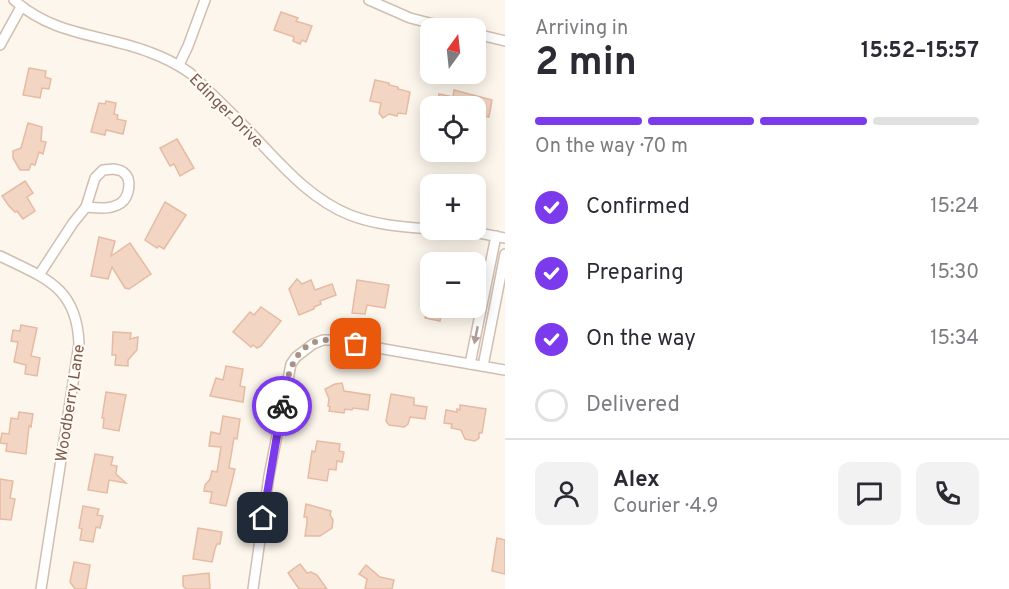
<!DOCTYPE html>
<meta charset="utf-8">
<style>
body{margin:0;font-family:Overpass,sans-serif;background:#f2f2f3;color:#2b2b33;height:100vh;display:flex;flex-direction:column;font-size:22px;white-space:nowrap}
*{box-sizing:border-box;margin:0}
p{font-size:20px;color:#7c7c81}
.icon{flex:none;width:33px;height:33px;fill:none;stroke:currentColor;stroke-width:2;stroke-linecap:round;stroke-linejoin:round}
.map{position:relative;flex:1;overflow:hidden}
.details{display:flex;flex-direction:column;background:#fff;width:504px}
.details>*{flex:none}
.needle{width:39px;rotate:15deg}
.buttons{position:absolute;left:420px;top:18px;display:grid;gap:12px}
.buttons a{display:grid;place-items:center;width:66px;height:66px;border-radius:12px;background:#fff;box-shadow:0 3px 15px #0003;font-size:30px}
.pin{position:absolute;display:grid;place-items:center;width:51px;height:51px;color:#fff;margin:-26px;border-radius:12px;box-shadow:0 3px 9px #0006}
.courier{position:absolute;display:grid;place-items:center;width:60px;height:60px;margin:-30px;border:4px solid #7c3aed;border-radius:50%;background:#fff;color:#222;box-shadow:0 2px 8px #0007}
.head em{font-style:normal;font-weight:700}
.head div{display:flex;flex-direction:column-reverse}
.head{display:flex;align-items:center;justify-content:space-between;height:102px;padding:0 30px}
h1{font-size:39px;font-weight:700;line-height:45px}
.bar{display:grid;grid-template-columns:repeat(4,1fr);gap:9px 6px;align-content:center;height:72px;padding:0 30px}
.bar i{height:8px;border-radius:4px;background:#e1e1e2}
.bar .active{background:#7c3aed}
.bar p{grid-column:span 4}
.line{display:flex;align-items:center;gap:15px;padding:0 30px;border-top:2px solid #e1e1e2}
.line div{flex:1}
.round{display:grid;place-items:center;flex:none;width:63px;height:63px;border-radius:12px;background:#f2f2f3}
ol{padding:0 30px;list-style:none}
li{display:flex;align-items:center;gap:18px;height:66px}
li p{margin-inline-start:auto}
li .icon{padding:6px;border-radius:50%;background:#7c3aed;color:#fff;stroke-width:4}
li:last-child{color:#7c7c81}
li i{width:33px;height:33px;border:3px solid #e1e1e2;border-radius:50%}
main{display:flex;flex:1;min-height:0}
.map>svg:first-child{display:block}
.building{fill:#f3d5c3;stroke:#e6bba3;stroke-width:1.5}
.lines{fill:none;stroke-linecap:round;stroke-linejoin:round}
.street-casing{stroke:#d1beb0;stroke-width:12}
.street{stroke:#fff;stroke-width:9}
.oneway{fill:#af9d94}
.done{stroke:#a89285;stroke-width:6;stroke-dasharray:0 10.8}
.route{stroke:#7c3aed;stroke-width:8}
.labels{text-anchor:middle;stroke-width:4.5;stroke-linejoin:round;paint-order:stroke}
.street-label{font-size:16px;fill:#7a5c4d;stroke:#fffaf3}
</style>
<main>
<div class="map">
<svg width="505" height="589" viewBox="0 0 505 589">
<rect width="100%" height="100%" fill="#fdf6ec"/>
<g class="building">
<path d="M281,12l17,6 -2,3 16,5 -6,16 -4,-2 -2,4 -7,-3 1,-4 -20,-7z"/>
<path d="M29,68l17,3 -1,6 6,2 -2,10 -7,-1 -2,10 -17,-3z"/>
<path d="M375,80l14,3v2l9,2v2l12,3 -4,22 -8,-1 -1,3 -8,-2 -6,4 -4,-5 2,-10 -11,-2z"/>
<path d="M454,90l38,10 -3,17 -13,-3v-8h-39l2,-12 14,3z"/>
<path d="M106,101l10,2 -2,11 4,1 -1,4 9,2 -3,13 -17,-4 -1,5 -14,-3 8,-29 6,1z"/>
<path d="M28,123l14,4 -1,14 5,1 -3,12 -4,-2 -4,13 -4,-1 -2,6h-9l-7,-12v-7l8,-3z"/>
<path d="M177,139l17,29 -14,8 -6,-12 -4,2 -10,-18z"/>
<path d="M25,181l8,12 -6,4 8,14 -12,8 -6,-8 -2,1 -6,-6 -7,-10z"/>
<path d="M165,202l21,13 -22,34 -5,-3 -2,2 -12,-8z"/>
<path d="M99,237l16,4 -4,15 19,-13 21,31 -22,15 -4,-1 -13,-21 -4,12 -17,-3z"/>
<path d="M297,279l5,5 9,-4 4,10 17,-6 4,11 -16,6 1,3 -7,3v2l-15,6 -10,-26z"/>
<path d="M357,280l32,5 -4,23 -18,-3 -2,9 -13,-1z"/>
<path d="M261,307l20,14 -20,25 -4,2 -4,-3 -2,2 -18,-15 17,-20 4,3z"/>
<path d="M428,308h14l-2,13 -15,-3z"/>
<path d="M21,325l16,3 -6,28 9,2 -3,18 -12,-2 1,-9 -12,-3 4,-20 -7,-1 2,-11 7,1z"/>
<path d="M113,332l18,1 -1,6 8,-2 -1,13 -9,10v6l-13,-1 1,-10h-4z"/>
<path d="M226,366l17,3 -3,17 5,1 -2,15 -33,-6 6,-18 7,2z"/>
<path d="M342,383l2,8 26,4 -2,15 -15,-2 -1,2 -7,-1 -1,4 -15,-2 1,-4 -2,-1 1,-7 -4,-10 10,-5z"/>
<path d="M106,392l20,3 -7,36 -16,-3 1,-10h-2z"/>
<path d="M391,394l23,4v7l13,2 -2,12 -15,-2 -2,7 -4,3 -15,-2 -3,-4z"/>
<path d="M460,405l26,4 -4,24h-3v5l-4,3 -10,-2 -4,-9 -10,-2 1,-4 -8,-1 2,-13 11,2v-3l3,1z"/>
<path d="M19,412l14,2 -2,13 -2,-1 -3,28 -20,-3 1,-7 -7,-1 2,-10 7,1 2,-16 7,1z"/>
<path d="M223,416l17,3 -3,20 -3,-1 -5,30 6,1 -9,37 -16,-3 2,-11 -8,-1 1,-6 5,-6 2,-8 5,1 4,-25 -12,-1 2,-14 9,2z"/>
<path d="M317,441l23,3 -1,7 5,1 -2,10 -5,-1 -1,9 -7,-1 -2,12 -19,-3 4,-27 3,1z"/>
<path d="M95,454l18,3 -2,8 6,1 -1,8 10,9 -17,-3 -2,13 -19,-3z"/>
<path d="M0,479l13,2 -3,17 5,1 -4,21 -11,-1z"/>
<path d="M306,504l25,7 -1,4 3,5 -1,8 -12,8h-15l2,-13v-6h-3z"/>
<path d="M83,506l16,3 -2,6 6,1 -3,12 -4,-1 -3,15 -13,-2 2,-11 -3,-1z"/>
<path d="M198,528l24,4 -2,12h-3l-2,5 -3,13 -19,-3z"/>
<path d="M497,538l8,2v34l-13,-3z"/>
<path d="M74,562l16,3 -4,24h-11l-5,-7z"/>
<path d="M300,564l7,9 4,-1 6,3 10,14h-28l-11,-16z"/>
<path d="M366,565l14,12 14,3 -2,9h-27l2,-10 -8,-5z"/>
<path d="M209,573l1,16h-24l-3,-3v-10z"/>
</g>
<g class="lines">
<defs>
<g id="street">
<path d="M14,0c40,36 88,34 135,52 14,5 28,12 41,21 20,19 40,38 59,58 30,31 60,68 101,84 25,10 54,12 80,14"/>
<path d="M369,0l41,18 39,10"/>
<path d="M476,34l29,7"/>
<path d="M0,45l21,-38"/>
<path d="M179,65l9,-19 17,-46"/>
<path d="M114,169c3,1 7,1 9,3 10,7 6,25 -2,31 -11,7 -23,5 -35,4l9,-29 8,-8z"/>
<path d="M436,230l38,2 31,6"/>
<path d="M0,256c45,22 77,31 79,88l-38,245"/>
<path d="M39,275l34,-52 13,-16"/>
<path d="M470,364l26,-128"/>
<path d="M483,366l22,-112"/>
<path d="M253,589l16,-113 22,-112 5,-7 17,-13 10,-4h9l173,30"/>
</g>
</defs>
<use href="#street" class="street-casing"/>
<use href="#street" class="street"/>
</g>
<defs><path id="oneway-solid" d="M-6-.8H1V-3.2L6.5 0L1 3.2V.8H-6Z" transform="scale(1.5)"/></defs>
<use class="oneway" href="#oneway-solid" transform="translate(476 335) rotate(101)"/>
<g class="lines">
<path class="done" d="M282,406c5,-26 9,-62 42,-66 10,-1 22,3 32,4"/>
<path class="route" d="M263,518l19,-112"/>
</g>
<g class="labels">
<g class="street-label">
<text transform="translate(227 110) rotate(45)" y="6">Edinger Drive</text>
<text transform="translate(69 403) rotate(-81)" y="6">Woodberry Lane</text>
</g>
</g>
</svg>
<div class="buttons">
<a><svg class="needle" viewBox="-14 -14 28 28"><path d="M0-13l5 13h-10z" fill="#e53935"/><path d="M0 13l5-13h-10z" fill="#7c7c81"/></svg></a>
<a><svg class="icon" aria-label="locate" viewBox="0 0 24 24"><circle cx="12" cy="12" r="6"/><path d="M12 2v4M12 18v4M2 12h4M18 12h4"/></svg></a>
<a>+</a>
<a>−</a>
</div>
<div class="pin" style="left:356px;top:344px;background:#ea580c"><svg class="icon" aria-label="bag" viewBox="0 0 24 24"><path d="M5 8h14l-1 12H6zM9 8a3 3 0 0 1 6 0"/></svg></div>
<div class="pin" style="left:263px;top:518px;background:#1f2937"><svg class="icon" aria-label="home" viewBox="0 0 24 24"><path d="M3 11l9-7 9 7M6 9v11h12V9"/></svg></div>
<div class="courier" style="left:282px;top:406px"><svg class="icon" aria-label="bike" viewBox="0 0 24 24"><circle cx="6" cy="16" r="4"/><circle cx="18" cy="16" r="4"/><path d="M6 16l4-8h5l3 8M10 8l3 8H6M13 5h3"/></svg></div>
</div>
<section class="details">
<div class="head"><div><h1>2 min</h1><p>Arriving in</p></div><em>15:52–15:57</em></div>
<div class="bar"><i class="active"></i><i class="active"></i><i class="active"></i><i></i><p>On the way · 70 m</p></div>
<ol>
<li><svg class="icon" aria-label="check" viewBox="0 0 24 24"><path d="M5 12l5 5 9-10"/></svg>Confirmed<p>15:24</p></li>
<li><svg class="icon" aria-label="check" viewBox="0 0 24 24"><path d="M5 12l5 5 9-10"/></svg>Preparing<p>15:30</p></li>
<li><svg class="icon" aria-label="check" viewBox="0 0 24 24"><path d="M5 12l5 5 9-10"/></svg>On the way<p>15:34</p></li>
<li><i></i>Delivered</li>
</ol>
<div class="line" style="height:108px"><a class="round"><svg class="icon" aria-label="person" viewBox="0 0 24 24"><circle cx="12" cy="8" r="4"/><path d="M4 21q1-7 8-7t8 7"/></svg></a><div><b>Alex</b><p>Courier · 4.9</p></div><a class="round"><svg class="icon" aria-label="chat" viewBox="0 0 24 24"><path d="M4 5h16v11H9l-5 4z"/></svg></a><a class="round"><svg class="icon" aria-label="phone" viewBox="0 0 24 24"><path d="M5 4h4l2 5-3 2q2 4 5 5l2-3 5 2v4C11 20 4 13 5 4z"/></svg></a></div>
</section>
</main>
